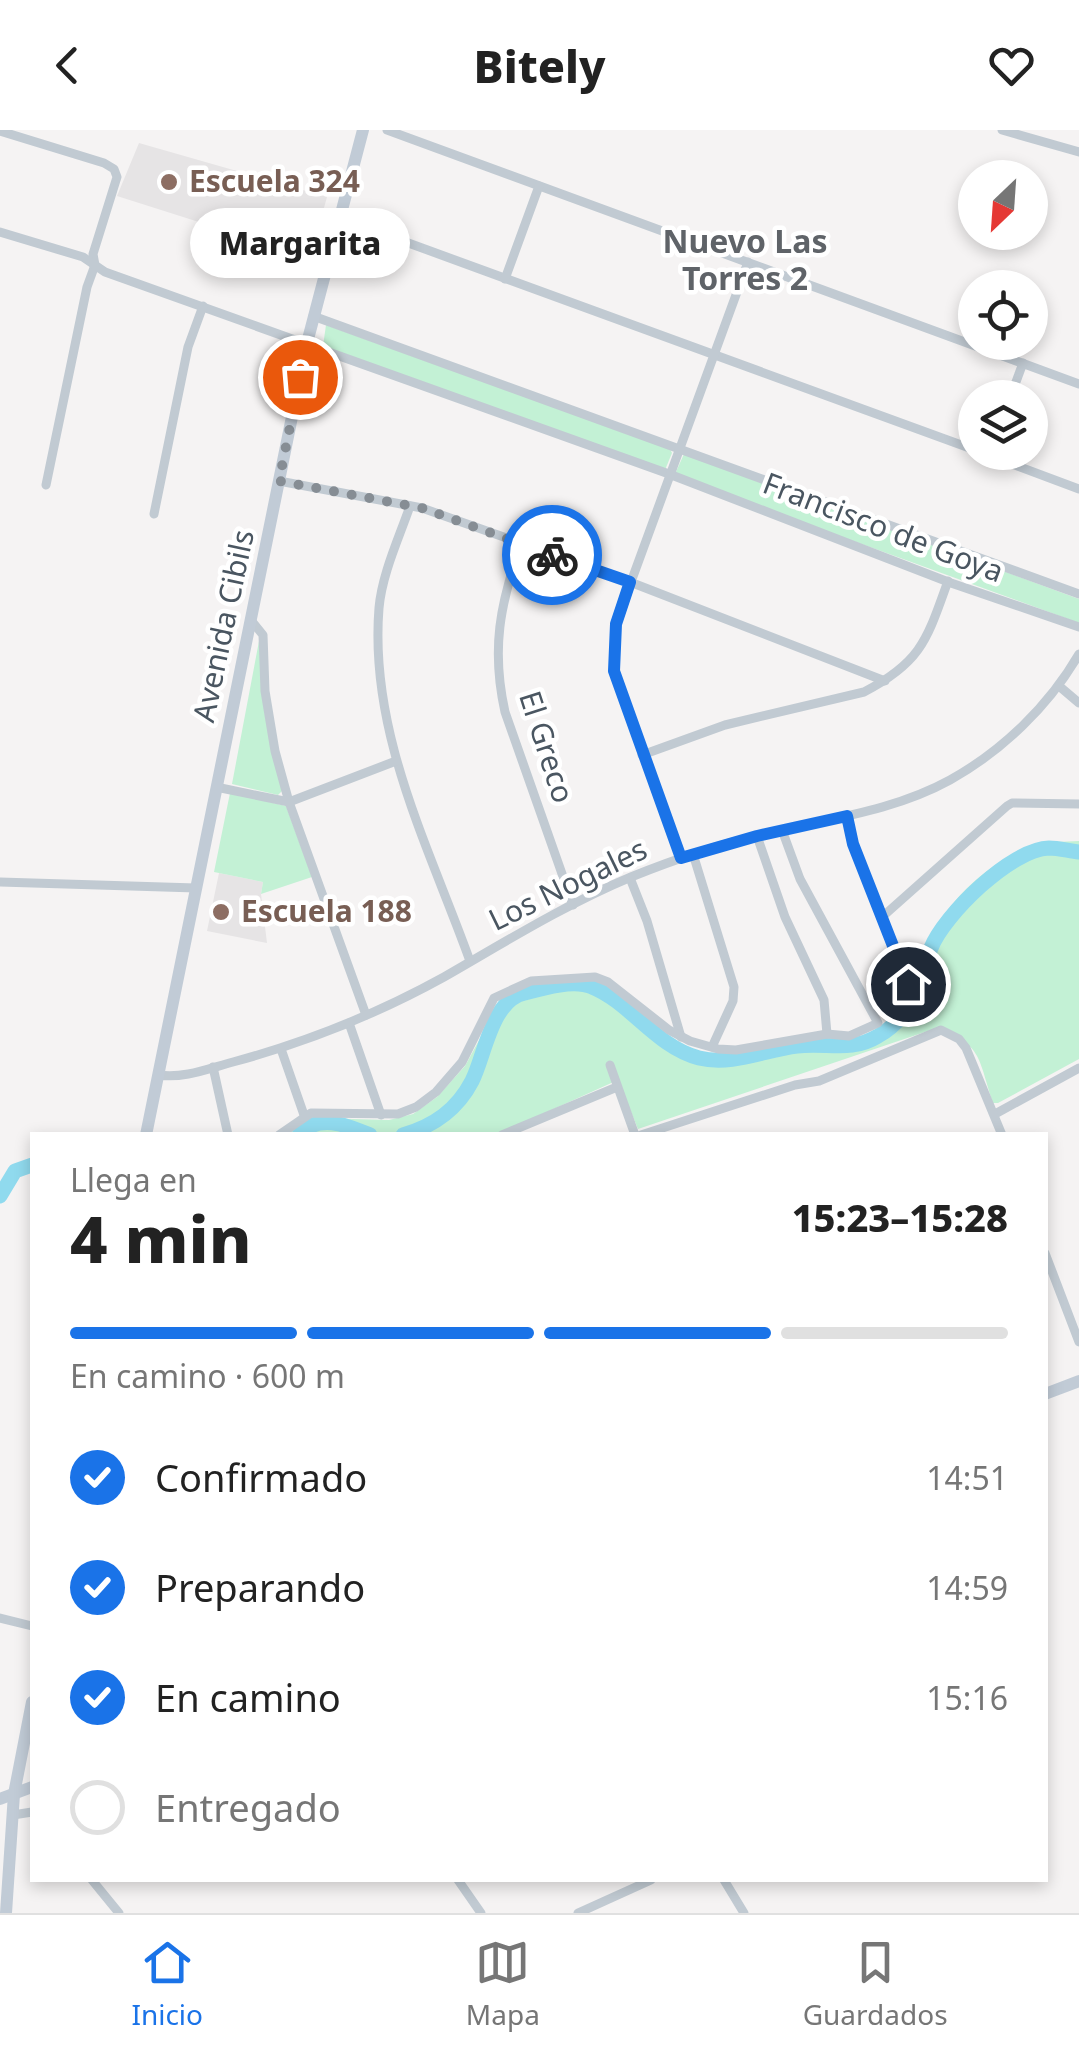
<!DOCTYPE html>
<html lang="es">
<meta charset="utf-8">
<style>
body{margin:0;font-family:"Noto Sans",sans-serif;background:#f2f2f2;color:#222;height:100vh;display:flex;flex-direction:column;font-size:38px;white-space:nowrap}
*{box-sizing:border-box;margin:0}
p{font-size:32px;color:#767676}
.icon{flex:none;width:55px;height:55px;fill:none;stroke:currentColor;stroke-width:2;stroke-linecap:round;stroke-linejoin:round}
.map{position:relative;flex:1;overflow:hidden}
.drawer{position:absolute;left:30px;top:1002px;width:1018px;height:750px;display:flex;flex-direction:column;background:#fff;border-radius:0px;box-shadow:0 5px 15px #0003}
.drawer>*{flex:none}
.needle{width:65px;rotate:205deg}
.controls{position:absolute;left:958px;top:30px;display:grid;gap:20px}
.controls a{display:grid;place-items:center;width:90px;height:90px;border-radius:50%;background:#fff;box-shadow:0 5px 15px #0003;font-size:50px}
.pin{position:absolute;display:grid;place-items:center;width:85px;height:85px;color:#fff;margin:-42px;border:5px solid #fff;border-radius:50%;box-shadow:0 2px 10px #0007}
.courier{position:absolute;display:grid;place-items:center;width:100px;height:100px;margin:-50px;border:8px solid #1a73e8;border-radius:50%;background:#fff;color:#222;box-shadow:0 2px 12px #0007}
.bubble{position:absolute;height:70px;border-radius:35px;background:#fff;box-shadow:0 5px 15px #0003;font-size:32px;font-weight:800;line-height:70px;text-align:center}
.headline em{font-style:normal;font-weight:800}
.headline div{display:flex;flex-direction:column-reverse}
.headline{display:flex;align-items:center;justify-content:space-between;height:170px;padding:0 40px}
h1{font-size:65px;font-weight:800;line-height:75px}
.bar{display:grid;grid-template-columns:repeat(4,1fr);gap:15px 10px;align-content:center;height:120px;padding:0 40px}
.bar i{height:12px;border-radius:8px;background:#e0e0e0}
.bar .active{background:#1a73e8}
.bar p{grid-column:span 4}
ol{padding:0 40px;list-style:none}
li{display:flex;align-items:center;gap:30px;height:110px}
li p{margin-inline-start:auto}
li .icon{padding:10px;border-radius:50%;background:#1a73e8;color:#fff;stroke-width:4}
li:last-child{color:#767676}
li i{width:55px;height:55px;border:5px solid #e0e0e0;border-radius:50%}
header{display:flex;justify-content:space-between;align-items:center;height:130px;padding:0 40px;background:#fff;font-size:45px;font-weight:800}
.tab-bar{display:flex;justify-content:space-around;align-items:center;height:140px;border-top:2px solid #e0e0e0;background:#fff;font-size:28px;color:#767676}
.tab-bar a{display:grid;justify-items:center;gap:5px}
.tab-bar .active{color:#1a73e8}
.map>svg:first-child{display:block}
.education{fill:#e6e4e5}
.green{fill:#c3f1d5}
.lines{fill:none;stroke-linecap:round;stroke-linejoin:round}
.river{stroke:#90daee;stroke-width:15}
.street{stroke:#c1cad2;stroke-width:9}
.secondary{stroke:#c1cbd6;stroke-width:12}
.done{stroke:#868d94;stroke-width:10;stroke-dasharray:0 18}
.route{stroke:#1a73e8;stroke-width:12}
.education-dot{fill:#8d6e63;stroke:#fff;stroke-width:4}
.labels{text-anchor:middle;stroke-width:9;stroke-linejoin:round;paint-order:stroke}
.education-label{font-size:30px;font-weight:bold;fill:#785e54;stroke:#fff;text-anchor:start}
.street-label{font-size:30px;fill:#4a5661;stroke:#fff}
.neighbourhood-label{font-size:32px;font-weight:bold;fill:#5f6368;stroke:#fff}
</style>
<header><svg class="icon" aria-label="back" viewBox="0 0 24 24"><path d="M15 5l-7 7 7 7"/></svg>Bitely<svg class="icon" aria-label="heart" viewBox="0 0 24 24"><path d="M12 20l-8-8c-3-5 5-10 8-4 3-6 11-1 8 4z"/></svg></header>
<div class="map">
<svg width="1079" height="1783" viewBox="0 0 1079 1783">
<rect width="100%" height="100%" fill="#f5f3f3"/>
<g class="education">
<path d="M139,13l188,54 -10,36 -78,-18h-34l-3,8 -85,-27z"/>
<path d="M219,743l44,9 -2,12 6,49 -60,-12z"/>
</g>
<g class="green">
<path d="M326,195l344,124 2,4 -7,17 -342,-124z"/>
<path d="M684,324l395,145v24l-402,-146 -2,-3z"/>
<path d="M259,511l6,75 17,75 -4,4 -46,-11z"/>
<path d="M230,663l56,13 26,71 -51,17 2,-12 -49,-10z"/>
<path d="M1079,711v218l-81,44h-5c-15,-45 -11,-63 -62,-73l-293,99 -20,-49 -122,55h-212l20,-14 13,-3 72,2 24,-6 24,-17 28,-31 37,-68 31,-15 62,-2c30,21 74,64 107,74 25,8 73,-7 98,-13 33,-7 58,6 88,-19 21,-17 24,-42 34,-67 19,-49 61,-92 111,-110 13,-5 32,-4 46,-5z"/>
</g>
<g class="lines">
<g class="river">
<path d="M299,1005c20,-22 47,-10 71,0"/>
<path d="M403,1005c31,-9 54,-25 69,-54 13,-25 19,-81 53,-88 18,-5 49,-14 67,-6 38,15 64,60 107,71 33,8 66,-8 98,-12 30,-4 53,7 81,-10 18,-10 36,-31 44,-51 5,-11 4,-25 9,-37 13,-33 80,-99 118,-100 10,0 20,3 30,4"/>
<path d="M0,1066l15,-25 17,-6"/>
</g>
<g class="street">
<path d="M387,0l692,254"/>
<path d="M1002,0l77,22"/>
<path d="M0,1l104,32 10,6 3,8 -24,77 2,11 -8,22 -41,198"/>
<path d="M340,88l635,232"/>
<path d="M0,102l83,25 22,15 564,202 282,109 128,44"/>
<path d="M505,149l34,-93"/>
<path d="M313,186l766,278"/>
<path d="M1010,268l13,-35"/>
<path d="M980,322l99,37"/>
<path d="M279,351l143,27 208,74 255,99"/>
<path d="M410,376c-11,32 -28,68 -31,102 -10,125 50,239 91,353"/>
<path d="M154,384l34,-167 15,-41"/>
<path d="M521,414c-21,60 -30,105 -16,168l68,193"/>
<path d="M250,489l13,16 2,56 10,60 14,51 77,213"/>
<path d="M1059,556l20,17"/>
<path d="M642,625l83,-30 139,-33c58,-30 63,-53 84,-111"/>
<path d="M216,657l73,15 107,-41"/>
<path d="M847,686l6,28 54,140"/>
<path d="M757,706l28,81 39,83 3,34"/>
<path d="M693,724l41,133 -1,14 -21,46"/>
<path d="M681,729l-67,-188 2,-48 132,-361"/>
<path d="M630,748l17,43 34,116"/>
<path d="M0,752l196,6"/>
<path d="M881,788l126,-112 5,-3 67,1"/>
<path d="M349,893l32,92"/>
<path d="M281,919l23,66"/>
<path d="M610,935l25,70"/>
<path d="M213,937l15,68"/>
<path d="M159,945c24,4 51,-7 74,-13 74,-20 144,-48 211,-85 61,-35 122,-73 187,-100 42,-17 86,-32 130,-42 64,-16 131,-23 189,-55 52,-29 99,-74 129,-126"/>
<path d="M995,984l84,-46"/>
<path d="M279,1005l32,-22 87,1 18,-7 20,-15 26,-30 32,-64 37,-17 64,-4 13,5 61,48 21,11 28,8 18,1 91,-16 22,2 29,-13 -78,-144 -18,-49"/>
<path d="M502,1005l115,-48"/>
<path d="M641,1005l154,-50 24,-4 122,-51 18,9 7,9 36,87"/>
<path d="M1045,1123l34,89"/>
<path d="M0,1488l32,8"/>
<path d="M13,1685l19,-3"/>
<path d="M92,1750l27,33"/>
<path d="M458,1750l23,33"/>
<path d="M724,1750l20,33"/>
<path d="M578,1783l73,-33"/>
</g>
<g class="secondary">
<path d="M146,1005l161,-792 56,-213"/>
<path d="M1045,1264l34,-13"/>
<path d="M0,1669l32,-12"/>
<path d="M6,1783l8,-119 18,-92"/>
</g>
</g>
<g class="lines">
<path class="done" d="M300,247l-21,104 143,27 130,47"/>
<path class="route" d="M552,425l78,27 -14,42 -2,47 67,187 76,-22 90,-20 6,28 55,140"/>
</g>
<g class="education-dot">
<circle cx="169" cy="52" r="10"/>
<circle cx="221" cy="782" r="10"/>
</g>
<g class="labels">
<g class="education-label">
<text x="189" y="62">Escuela 324</text>
<text x="241" y="792">Escuela 188</text>
</g>
<g class="street-label">
<text transform="translate(883 398) rotate(21)" y="10">Francisco de Goya</text>
<text transform="translate(224 496) rotate(-78)" y="10">Avenida Cibils</text>
<text transform="translate(546 617) rotate(72)" y="10">El Greco</text>
<text transform="translate(568 755) rotate(-26)" y="10">Los Nogales</text>
</g>
<g class="neighbourhood-label">
<text x="745" y="123">Nuevo Las<tspan x="745" dy="37">Torres 2</tspan></text>
</g>
</g>
</svg>
<div class="controls">
<a><svg class="needle" viewBox="-14 -14 28 28"><path d="M0-13l5 13h-10z" fill="#e53935"/><path d="M0 13l5-13h-10z" fill="#767676"/></svg></a>
<a><svg class="icon" aria-label="locate" viewBox="0 0 24 24"><circle cx="12" cy="12" r="6"/><path d="M12 2v4M12 18v4M2 12h4M18 12h4"/></svg></a>
<a><svg class="icon" aria-label="layers" viewBox="0 0 24 24"><path d="M12 4l9 5-9 5-9-5zM3 14l9 5 9-5"/></svg></a>
</div>
<div class="pin" style="left:300px;top:247px;background:#ea580c"><svg class="icon" aria-label="bag" viewBox="0 0 24 24"><path d="M5 8h14l-1 12H6zM9 8a3 3 0 0 1 6 0"/></svg></div>
<div class="pin" style="left:908px;top:854px;background:#1f2937"><svg class="icon" aria-label="home" viewBox="0 0 24 24"><path d="M3 11l9-7 9 7M6 9v11h12V9"/></svg></div>
<div class="courier" style="left:552px;top:425px"><svg class="icon" aria-label="bike" viewBox="0 0 24 24"><circle cx="6" cy="16" r="4"/><circle cx="18" cy="16" r="4"/><path d="M6 16l4-8h5l3 8M10 8l3 8H6M13 5h3"/></svg></div>
<div class="bubble" style="left:190px;top:78px;width:220px">Margarita</div>
<section class="drawer">
<div class="headline"><div><h1>4 min</h1><p>Llega en</p></div><em>15:23–15:28</em></div>
<div class="bar"><i class="active"></i><i class="active"></i><i class="active"></i><i></i><p>En camino · 600 m</p></div>
<ol>
<li><svg class="icon" aria-label="check" viewBox="0 0 24 24"><path d="M5 12l5 5 9-10"/></svg>Confirmado<p>14:51</p></li>
<li><svg class="icon" aria-label="check" viewBox="0 0 24 24"><path d="M5 12l5 5 9-10"/></svg>Preparando<p>14:59</p></li>
<li><svg class="icon" aria-label="check" viewBox="0 0 24 24"><path d="M5 12l5 5 9-10"/></svg>En camino<p>15:16</p></li>
<li><i></i>Entregado</li>
</ol>
</section>
</div>
<nav class="tab-bar">
<a class="active"><svg class="icon" aria-label="home" viewBox="0 0 24 24"><path d="M3 11l9-7 9 7M6 9v11h12V9"/></svg>Inicio</a>
<a><svg class="icon" aria-label="map" viewBox="0 0 24 24"><path d="M3 6l6-2 6 2 6-2v14l-6 2-6-2-6 2zM9 4v14M15 6v14"/></svg>Mapa</a>
<a><svg class="icon" aria-label="saved" viewBox="0 0 24 24"><path d="M7 4h10v16l-5-4-5 4z"/></svg>Guardados</a>
</nav>
